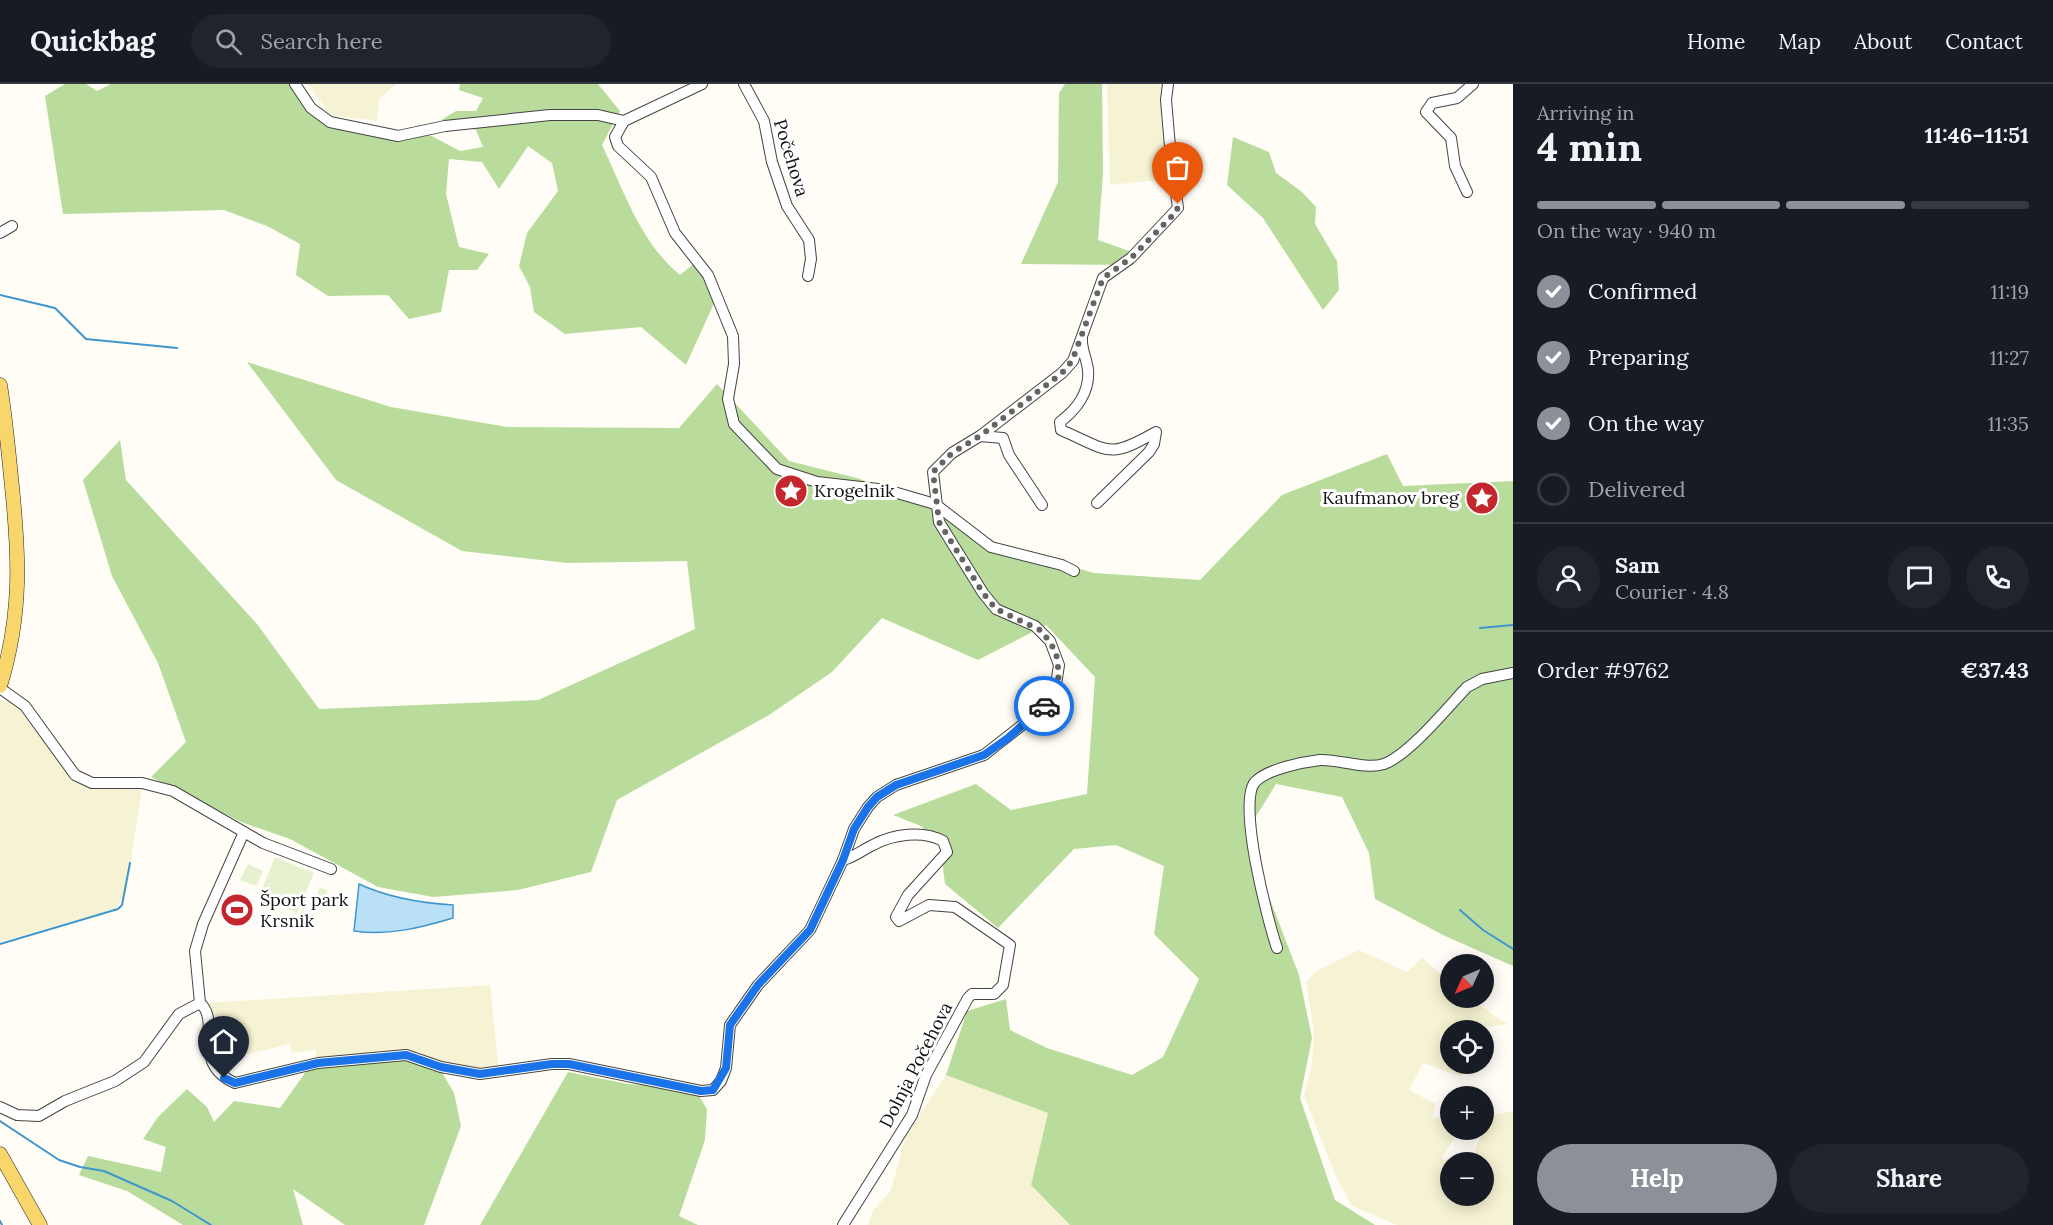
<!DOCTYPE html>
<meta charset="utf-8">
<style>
body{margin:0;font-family:Lora,serif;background:#20242c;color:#f1f3f6;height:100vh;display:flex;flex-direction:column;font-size:22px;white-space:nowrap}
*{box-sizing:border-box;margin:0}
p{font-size:20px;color:#9ea1a6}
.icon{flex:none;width:33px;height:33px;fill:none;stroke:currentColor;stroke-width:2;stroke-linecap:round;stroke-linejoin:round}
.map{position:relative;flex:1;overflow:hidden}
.side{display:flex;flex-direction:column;background:#171b24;width:540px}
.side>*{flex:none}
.needle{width:39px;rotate:226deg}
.tools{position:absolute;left:1440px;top:870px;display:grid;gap:12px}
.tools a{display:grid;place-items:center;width:54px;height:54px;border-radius:50%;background:#171b24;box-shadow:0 3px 15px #0003;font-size:30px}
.pin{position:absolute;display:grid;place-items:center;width:51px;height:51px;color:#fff;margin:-62px -26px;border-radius:50% 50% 50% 0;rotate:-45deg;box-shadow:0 0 6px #0007}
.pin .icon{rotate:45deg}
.courier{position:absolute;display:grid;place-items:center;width:60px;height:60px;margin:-30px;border:4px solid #1a73e8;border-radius:50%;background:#fff;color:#222;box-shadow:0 2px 8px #0007}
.headline em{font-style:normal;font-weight:800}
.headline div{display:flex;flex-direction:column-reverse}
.headline{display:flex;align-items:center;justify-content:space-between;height:102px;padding:0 24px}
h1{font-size:39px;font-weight:800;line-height:45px}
.bar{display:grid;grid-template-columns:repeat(4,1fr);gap:9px 6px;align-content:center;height:72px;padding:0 24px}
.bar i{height:8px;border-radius:4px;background:#363941}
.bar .active{background:#8c9099}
.bar p{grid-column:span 4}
.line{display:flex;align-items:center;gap:15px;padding:0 24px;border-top:2px solid #363941}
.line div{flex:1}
.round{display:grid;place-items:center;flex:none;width:63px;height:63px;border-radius:32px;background:#20242c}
ol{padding:0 24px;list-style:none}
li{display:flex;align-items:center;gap:18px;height:66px}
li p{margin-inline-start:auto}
li .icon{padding:6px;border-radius:50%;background:#8c9099;color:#fff;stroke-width:4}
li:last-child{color:#9ea1a6}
li i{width:33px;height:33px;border:3px solid #363941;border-radius:50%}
.primary-button{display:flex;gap:12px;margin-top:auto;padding:12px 24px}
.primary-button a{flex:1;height:69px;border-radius:36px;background:#8c9099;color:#fff;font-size:24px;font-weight:800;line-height:69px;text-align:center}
.primary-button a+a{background:#20242c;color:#f1f3f6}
header{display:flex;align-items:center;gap:36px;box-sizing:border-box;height:84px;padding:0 30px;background:#171b24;border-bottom:2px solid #363941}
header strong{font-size:28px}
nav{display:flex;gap:33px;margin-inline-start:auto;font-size:21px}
.search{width:420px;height:54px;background:#20242c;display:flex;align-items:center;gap:15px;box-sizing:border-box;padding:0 21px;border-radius:33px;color:#9ea1a6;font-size:22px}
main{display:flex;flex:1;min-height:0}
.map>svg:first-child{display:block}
.farmland{fill:#f6f3d4}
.forest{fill:#b9dc9c}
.pitch{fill:#e6f2cf}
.water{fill:#b9e0f7;stroke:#3f96cf;stroke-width:1.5}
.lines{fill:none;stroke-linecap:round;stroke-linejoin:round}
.stream{stroke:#3f96cf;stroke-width:2}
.minor-casing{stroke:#444;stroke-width:12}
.major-casing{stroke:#222;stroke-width:15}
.minor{stroke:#fff;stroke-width:10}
.major{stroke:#f9d66b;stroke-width:14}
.done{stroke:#646461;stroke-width:6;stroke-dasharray:0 10.8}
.route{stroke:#1a73e8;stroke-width:8}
.labels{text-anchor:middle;stroke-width:6;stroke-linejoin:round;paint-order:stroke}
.street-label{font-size:18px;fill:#111;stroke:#fff}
.poi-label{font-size:18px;fill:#111;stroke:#fff;text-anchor:start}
</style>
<header>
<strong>Quickbag</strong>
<div class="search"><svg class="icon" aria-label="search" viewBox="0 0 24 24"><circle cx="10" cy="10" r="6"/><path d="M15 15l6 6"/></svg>Search here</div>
<nav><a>Home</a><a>Map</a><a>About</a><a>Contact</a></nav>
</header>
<main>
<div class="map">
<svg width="1513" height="1141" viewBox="0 0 1513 1141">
<rect width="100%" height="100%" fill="#fffdf5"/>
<g class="farmland">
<path d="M308,0h88l-17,15 -2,22 -47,-6z"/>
<path d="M1107,0h57l4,95 -58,6z"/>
<path d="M8,616l7,2 53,70 18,14 56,1 -16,107 -11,15 -115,33v-241z"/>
<path d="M1359,866l48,22 15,-14 28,24v16h19l38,26 -67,10 2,18 8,2v10h27l-17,12 -37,-13 -14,27 27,14 -4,14 18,-1v13h9l-18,29 15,3h-6v34h34v-34h-13l17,-46 25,-5v114h-116l-45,-19 -15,-27 -33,-83 8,-33 2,-32 -8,-49 11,-11z"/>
<path d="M490,901l9,87 -181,-9 -3,-13 -23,3 -2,-9 -71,17 -13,-58z"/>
<path d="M946,991l102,38 -17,72 39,40h-202l4,-13 19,-22 15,-54z"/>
</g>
<g class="forest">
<path d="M65,0h21l11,7 14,-7h183l15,25 59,24h58l34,18 23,-4 -7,-17 -35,-10 15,-9h20l7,-13 -24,-8 1,-6h138l22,27 -18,34c22,46 38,97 78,130l16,-13 19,39 -29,64 -45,-38 -76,7 -31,-22 -4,-25 -11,-21 8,-33 31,-42 -6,-28 -24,-17 -29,43 -17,-27 -33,-3 -3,35 13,53 30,7 -12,16h-28l-8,42 -32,7 -21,-24 -60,1 -32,-21 4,-31 -33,-18 -43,-16 -161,4 -18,-118z"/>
<path d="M1065,0h37l1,89 -5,67 34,12 1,13 -112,-1 37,-82 1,-89z"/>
<path d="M1233,53l36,15 7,21 26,19 14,15 -1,17 22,37 2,29 -16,20 -60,-92 -36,-33z"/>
<path d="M247,278l144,45 116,20 172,1 38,-44 72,77 68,17 91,32 53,36 93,27 106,7 82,-85 105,-41 16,32 110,-5v485l-68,-30 -70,-37 -6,-46 -27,-56 -66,-13 -31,50 54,141 13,63 -12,60 35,102 40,25h-305l-39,-40 17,-72 -102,-38 21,-64 39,-12 4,31 37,18 85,27 31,-18 36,-78 -45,-45 10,-68 -48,-21 -42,4 -76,79 -53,-44 -5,-40 -19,-18 -28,-11 83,-31 35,26 76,-16 8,-117 -49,-52 -68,35 -96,-42 -50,54 -63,43 -152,85 -26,72 -73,18 -85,7 -55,-10 -88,-48 -49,-17 -90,-45 35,-35 -28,-79 -46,-87 -29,-96 37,-40 6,40 131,144 62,85 219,-9 157,-71 -8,-68 -120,2 -105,-12 -126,-71z"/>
<path d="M406,974l34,11 14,24 7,33 -37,99h-79l-52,-36 10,36h-120l-56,-34 -48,-16 9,-19 73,16 5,-25 -23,-8 15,-22 29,-28 20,18 7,15 20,-21 46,7 30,-42z"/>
<path d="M568,988l60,12 35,2 36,10 8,13 -2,31 -26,76 19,9h-218z"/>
</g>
<g class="pitch">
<path d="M275,773l39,16 -17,40 -38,-16z"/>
<path d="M248,780l15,7 -7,15 -16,-6z"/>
<path d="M320,803l8,4 -8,18 -8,-4z"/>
</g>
<path class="water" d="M359,800c30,14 62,19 94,21v13c-33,10 -65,18 -99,13z"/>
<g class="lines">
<g class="stream">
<path d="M0,211l55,13 31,31 91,9"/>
<path d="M1480,544l33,-3"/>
<path d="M1460,826l23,20 30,19"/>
<path d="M0,860l118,-35 4,-4 8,-42"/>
<path d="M0,1037l59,39 21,7 24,4 68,30 39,24"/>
<path d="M0,1137l2,4"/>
</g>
<defs>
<g id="minor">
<path d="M295,0l16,24 19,14 68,14 47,-10 105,-11h48l26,6"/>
<path d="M702,0l-78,37 -9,16 3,9 33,31 24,56 33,42 25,61 1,28 -6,35 6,25 43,45 40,13 70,8 48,14 56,43 71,18 12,6"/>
<path d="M744,0l20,37 8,41 15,44 22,34 2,19 -3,17"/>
<path d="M1467,108l-12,-26 -4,-28 -25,-26 6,-9 25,-5 16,-14"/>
<path d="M0,149l12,-7"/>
<path d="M1082,254c-1,11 5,21 6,32 2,22 -12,40 -28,52l1,8c49,21 46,30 95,2l-2,12 -5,8 -52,51"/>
<path d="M980,352l23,2 6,17 33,50"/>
<path d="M0,604l25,18 50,69 17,8h50l31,8 90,52 68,26"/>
<path d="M244,748l-41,92 -8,27 5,52c22,19 -10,60 35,80l83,-20 88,-8 35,12 39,7 72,-10h17l132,27 12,-1 8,-9 5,-13 4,-43 28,-40 52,-55 33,-70 11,-31 14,-22 9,-10 19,-12 88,-30 51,-40 20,-24 4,-26 -9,-24 -15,-15 -39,-17 -13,-16 -44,-71 -6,-50 19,-19 28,-17 82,-63 11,-12 30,-83 28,-20 47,-50 -7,-50 -5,-58 2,-16"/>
<path d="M843,776c12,-3 19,-10 30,-15 20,-11 50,-15 70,-4l4,11 -39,43 -12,22 3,4 30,-16 26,2 55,38 -7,40 -9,9h-22l-4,4 -42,77 -14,40 -69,110"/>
<path d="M1277,864c-9,-26 -40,-145 -22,-166 12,-13 48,-20 65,-22 19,-1 45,10 64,4 25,-9 63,-56 83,-77l15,-8 31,-6"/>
<path d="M0,1023l17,8 22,1 26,-15 50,-20 29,-19 35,-48 21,-11"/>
</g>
<g id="major">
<path d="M0,301c5,30 8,61 11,92 8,75 12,135 -11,209"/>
<path d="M0,1070l40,71"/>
</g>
</defs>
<use href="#minor" class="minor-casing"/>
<use href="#major" class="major-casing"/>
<use href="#minor" class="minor"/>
<use href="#major" class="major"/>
</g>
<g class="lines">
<path class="done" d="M1044,622l11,-15 4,-16 -3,-23 -14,-21 -46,-22 -13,-16 -44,-71 -6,-50 19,-19 28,-17 82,-63 10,-12 31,-83 28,-20 46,-47 1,-7"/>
<path class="route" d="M224,994l11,5 83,-20 88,-8 35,12 39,7 72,-10h17l132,27 12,-1 13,-22 4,-43 28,-40 52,-55 33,-70 11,-31 14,-22 9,-10 19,-12 88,-30 24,-17 36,-32"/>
</g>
<defs>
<symbol id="sight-disc" viewBox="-11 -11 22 22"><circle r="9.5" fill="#c4262e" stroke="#fff"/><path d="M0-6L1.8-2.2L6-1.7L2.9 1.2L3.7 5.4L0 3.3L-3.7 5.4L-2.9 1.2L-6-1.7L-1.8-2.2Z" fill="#fff"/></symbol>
<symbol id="stadium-disc" viewBox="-11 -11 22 22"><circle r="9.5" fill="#c4262e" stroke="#fff"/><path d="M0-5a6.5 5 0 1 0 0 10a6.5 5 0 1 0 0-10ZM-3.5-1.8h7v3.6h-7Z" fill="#fff"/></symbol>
</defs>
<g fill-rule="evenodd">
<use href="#sight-disc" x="772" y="388" width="38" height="38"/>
<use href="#sight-disc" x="1463" y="395" width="38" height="38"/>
<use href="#stadium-disc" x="218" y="807" width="38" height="38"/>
</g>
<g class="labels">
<g class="street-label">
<text transform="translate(791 74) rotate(73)" y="6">Počehova</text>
<text transform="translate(916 981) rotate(-63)" y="6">Dolnja Počehova</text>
</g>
<g class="poi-label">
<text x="814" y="413">Krogelnik</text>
<text x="1459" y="420" text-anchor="end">Kaufmanov breg</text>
<text x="260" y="822">Šport park<tspan x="260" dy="21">Krsnik</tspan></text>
</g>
</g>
</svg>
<div class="tools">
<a><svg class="needle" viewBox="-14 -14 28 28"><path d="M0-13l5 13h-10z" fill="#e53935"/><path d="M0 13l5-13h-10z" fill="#9ea1a6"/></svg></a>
<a><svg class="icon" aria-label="locate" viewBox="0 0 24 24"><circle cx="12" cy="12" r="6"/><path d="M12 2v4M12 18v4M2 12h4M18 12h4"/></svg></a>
<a>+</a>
<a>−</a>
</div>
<div class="pin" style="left:1178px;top:120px;background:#ea580c"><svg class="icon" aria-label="bag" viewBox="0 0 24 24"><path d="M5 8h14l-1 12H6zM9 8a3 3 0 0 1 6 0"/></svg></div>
<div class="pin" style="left:224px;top:994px;background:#1f2937"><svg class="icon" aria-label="home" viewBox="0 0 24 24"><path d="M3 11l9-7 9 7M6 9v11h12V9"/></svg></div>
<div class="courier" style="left:1044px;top:622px"><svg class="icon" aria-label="car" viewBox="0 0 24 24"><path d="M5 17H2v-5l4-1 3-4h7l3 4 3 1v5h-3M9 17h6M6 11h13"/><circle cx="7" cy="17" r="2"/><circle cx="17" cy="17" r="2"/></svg></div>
</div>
<section class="side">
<div class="headline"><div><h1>4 min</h1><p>Arriving in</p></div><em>11:46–11:51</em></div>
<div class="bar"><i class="active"></i><i class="active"></i><i class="active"></i><i></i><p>On the way · 940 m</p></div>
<ol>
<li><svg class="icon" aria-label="check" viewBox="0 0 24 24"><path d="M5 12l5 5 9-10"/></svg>Confirmed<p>11:19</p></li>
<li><svg class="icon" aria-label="check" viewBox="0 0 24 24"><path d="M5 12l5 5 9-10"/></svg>Preparing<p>11:27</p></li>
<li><svg class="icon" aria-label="check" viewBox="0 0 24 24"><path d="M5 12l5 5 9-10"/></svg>On the way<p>11:35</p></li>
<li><i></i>Delivered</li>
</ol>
<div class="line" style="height:108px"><a class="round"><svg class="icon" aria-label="person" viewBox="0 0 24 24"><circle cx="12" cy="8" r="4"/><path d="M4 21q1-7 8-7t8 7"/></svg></a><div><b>Sam</b><p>Courier · 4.8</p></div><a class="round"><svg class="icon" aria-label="chat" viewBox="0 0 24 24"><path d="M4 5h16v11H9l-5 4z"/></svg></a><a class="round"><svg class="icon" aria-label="phone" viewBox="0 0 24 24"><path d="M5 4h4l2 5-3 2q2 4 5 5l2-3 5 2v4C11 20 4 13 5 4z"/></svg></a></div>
<div class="line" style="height:78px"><div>Order #9762</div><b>€37.43</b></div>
<div class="primary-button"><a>Help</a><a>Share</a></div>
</section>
</main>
